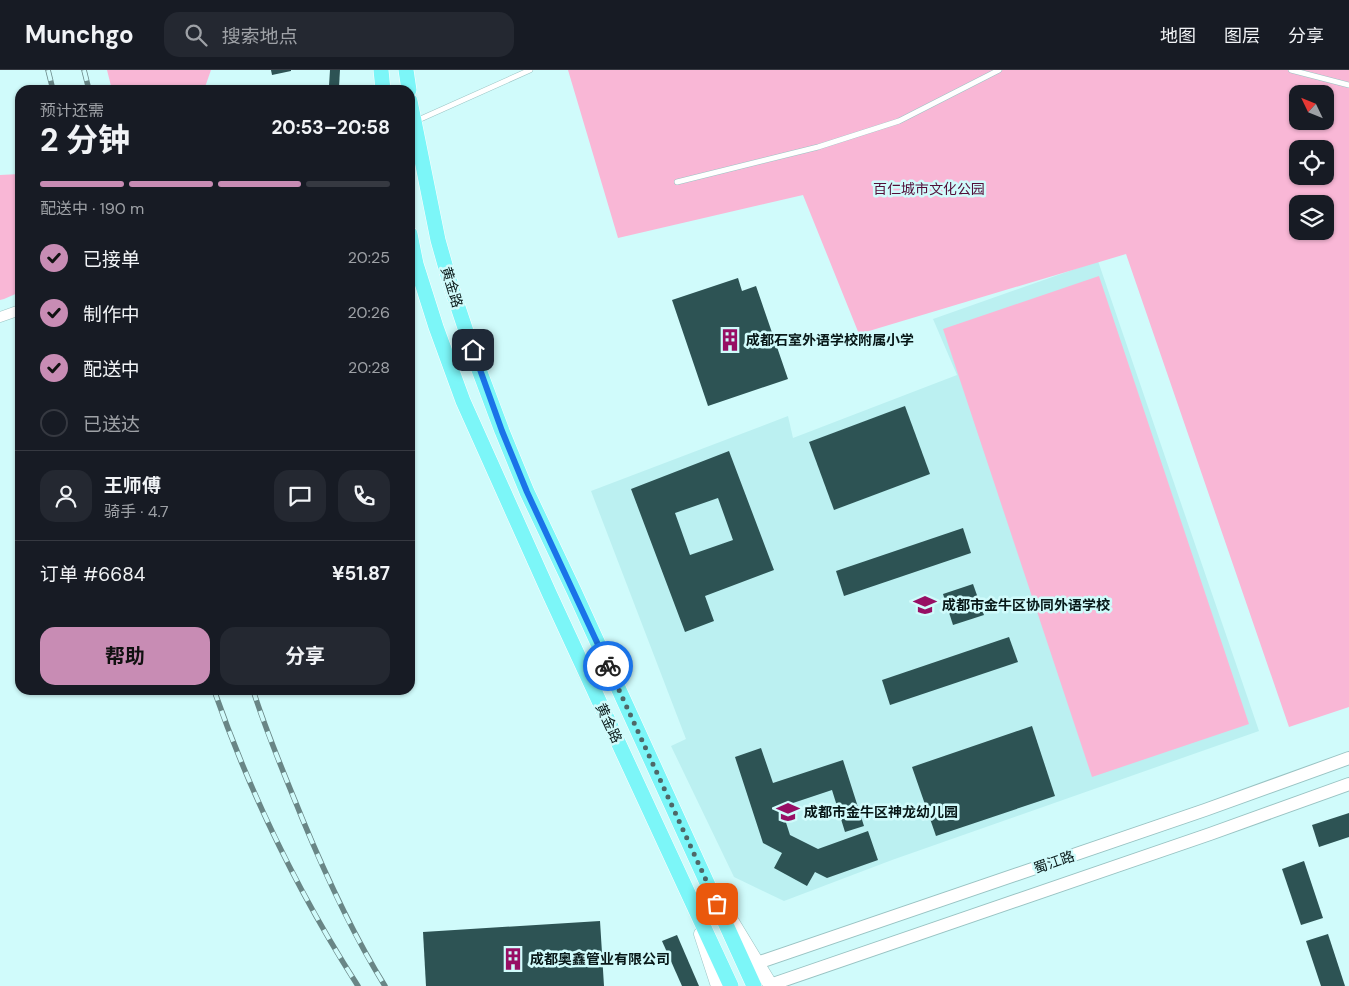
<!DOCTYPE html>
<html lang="zh">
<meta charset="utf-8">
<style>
body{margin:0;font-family:"DM Sans","Noto Sans SC",sans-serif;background:#242831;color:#f1f3f6;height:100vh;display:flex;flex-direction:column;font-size:19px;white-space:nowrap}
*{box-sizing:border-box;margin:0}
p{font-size:16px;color:#9ea1a6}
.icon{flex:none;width:28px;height:28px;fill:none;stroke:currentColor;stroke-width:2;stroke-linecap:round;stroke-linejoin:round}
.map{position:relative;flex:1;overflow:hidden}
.side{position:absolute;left:15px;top:15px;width:400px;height:610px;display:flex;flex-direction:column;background:#171b24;border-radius:15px;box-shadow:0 1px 4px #0004}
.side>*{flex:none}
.needle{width:32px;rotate:313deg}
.fabs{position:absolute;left:1289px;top:15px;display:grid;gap:10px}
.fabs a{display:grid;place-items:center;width:45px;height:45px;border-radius:10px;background:#171b24;box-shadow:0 1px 4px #0004;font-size:25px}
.pin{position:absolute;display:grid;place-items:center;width:42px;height:42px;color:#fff;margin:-21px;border-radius:10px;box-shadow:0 2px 8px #0006}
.courier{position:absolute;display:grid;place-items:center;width:50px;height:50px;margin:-25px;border:4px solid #1a73e8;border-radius:50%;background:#fff;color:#222;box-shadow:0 1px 6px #0007}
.head em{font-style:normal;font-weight:700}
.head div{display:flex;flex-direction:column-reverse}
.head{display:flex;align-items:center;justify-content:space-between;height:85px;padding:0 25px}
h1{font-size:32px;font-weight:700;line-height:38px}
.bar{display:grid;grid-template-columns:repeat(4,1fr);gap:8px 5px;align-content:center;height:60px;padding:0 25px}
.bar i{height:6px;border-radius:4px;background:#363941}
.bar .on{background:#c88cb4}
.bar p{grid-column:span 4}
.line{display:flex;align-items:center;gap:12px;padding:0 25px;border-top:1px solid #363941}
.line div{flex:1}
.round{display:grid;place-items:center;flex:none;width:52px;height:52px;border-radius:15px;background:#242831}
ol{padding:0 25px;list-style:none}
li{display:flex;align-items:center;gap:15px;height:55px}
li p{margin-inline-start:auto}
li .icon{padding:5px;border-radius:50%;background:#c88cb4;color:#111;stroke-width:4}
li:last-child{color:#9ea1a6}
li i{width:28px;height:28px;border:2px solid #363941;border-radius:50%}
.cta{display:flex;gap:10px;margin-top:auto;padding:10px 25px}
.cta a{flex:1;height:58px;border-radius:15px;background:#c88cb4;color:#111;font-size:20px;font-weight:700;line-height:58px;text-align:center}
.cta a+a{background:#242831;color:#f1f3f6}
header{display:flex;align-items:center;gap:30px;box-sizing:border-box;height:70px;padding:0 25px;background:#171b24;border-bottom:1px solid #363941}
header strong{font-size:24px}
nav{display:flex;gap:28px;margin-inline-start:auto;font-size:18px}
.search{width:350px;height:45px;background:#242831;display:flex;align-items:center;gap:12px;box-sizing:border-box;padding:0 18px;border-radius:15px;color:#9ea1a6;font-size:19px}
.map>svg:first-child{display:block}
.built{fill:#bbf0f1}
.green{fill:#f9b7d6;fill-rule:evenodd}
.building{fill:#2d5354;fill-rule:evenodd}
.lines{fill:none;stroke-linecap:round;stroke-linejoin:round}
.service-casing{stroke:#99c3c3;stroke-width:6}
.minor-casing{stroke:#99c3c3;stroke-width:11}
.tertiary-casing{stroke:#99c3c3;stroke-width:14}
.secondary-casing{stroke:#99c3c3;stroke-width:15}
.primary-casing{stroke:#fff;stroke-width:16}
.service{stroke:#fff;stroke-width:5}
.minor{stroke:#fff;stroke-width:10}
.tertiary{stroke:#fff;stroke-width:12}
.secondary{stroke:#fff;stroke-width:14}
.primary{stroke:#7cf6f8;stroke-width:15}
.rail-casing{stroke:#698686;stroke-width:5.5}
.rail{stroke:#d0fbfb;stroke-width:4;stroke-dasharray:11;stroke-linecap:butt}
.done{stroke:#4e6767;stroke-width:5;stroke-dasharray:0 9}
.route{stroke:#1a73e8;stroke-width:6}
.labels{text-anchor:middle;stroke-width:5;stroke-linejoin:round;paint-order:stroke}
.park-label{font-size:14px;fill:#530e37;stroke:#d0fbfb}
.street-label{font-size:14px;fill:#081818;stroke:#d0fbfb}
.poi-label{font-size:14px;font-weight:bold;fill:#081818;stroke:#d0fbfb;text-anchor:start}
</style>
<header>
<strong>Munchgo</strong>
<div class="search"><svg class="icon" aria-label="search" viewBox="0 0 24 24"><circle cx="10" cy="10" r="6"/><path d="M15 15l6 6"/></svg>搜索地点</div>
<nav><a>地图</a><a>图层</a><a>分享</a></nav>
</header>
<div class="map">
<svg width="1349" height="916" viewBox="0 0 1349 916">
<rect width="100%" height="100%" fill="#d0fbfb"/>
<path class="built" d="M1098,191l161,470 -367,129 -108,41 -50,-24 -63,-131 15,-7 -95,-248 197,-75 5,22 164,-63 -24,-56z"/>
<g class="green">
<path d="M107,0h104l-6,17 -9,3h-84z"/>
<path d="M568,0h781v637l-60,20 -163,-473 -267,80 -56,-139 -185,43zM1298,24h27v27h-27zM1298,79h27v27h-27zM1298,134h27v27h-27z"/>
<path d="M20,104v118l-16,7 -4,1v-125z"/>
<path d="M1099,206l150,448 -157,53 -149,-448z"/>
</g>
<g class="building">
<path d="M271,0h20v1l-19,4z"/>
<path d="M330,0h10l-1,17 -10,-1z"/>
<path d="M738,208l4,13 14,-5 32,93 -80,27 -36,-106z"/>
<path d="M905,336l25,68 -96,36 -25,-68z"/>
<path d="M729,381l45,119 -69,26 9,25 -29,11 -54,-143zM718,428l15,42 -43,15 -15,-42z"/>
<path d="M963,458l8,25 -127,43 -8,-25z"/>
<path d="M973,514l11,31 -31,10 -10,-31z"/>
<path d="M1009,567l9,25 -128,43 -8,-25z"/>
<path d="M1032,656l23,70 -119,40 -24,-69z"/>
<path d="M761,678l12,35 70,-23 21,66 -19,6 -13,-42 -51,17 9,28 28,14 50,-18 10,29 -51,18 -12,-6 -8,14 -33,-18 8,-15 -19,-10 -28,-86z"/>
<path d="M1349,743v24l-30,10 -7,-22z"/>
<path d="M1304,791l19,57 -22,7 -19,-56z"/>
<path d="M600,851l4,65h-178l-3,-54z"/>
<path d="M1328,864l17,52h-24l-15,-45z"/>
<path d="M677,865l22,51h-17l-20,-45z"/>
</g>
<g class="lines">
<defs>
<g id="service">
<path d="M1291,0l58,15"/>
<path d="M416,51l114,-51"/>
<path d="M677,112l141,-35 81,-26 100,-51"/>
</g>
<path id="minor" d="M0,247l20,-7"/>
<g id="tertiary">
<path d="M757,893l448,-153 144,-52"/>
<path d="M770,915l440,-151 139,-50"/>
</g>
<g id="secondary">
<path d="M726,842l45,74"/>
<path d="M701,864l17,52"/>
</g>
<g id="primary">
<path d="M381,0l2,20"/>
<path d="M406,0l3,20"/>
<path d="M410,31l28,139 13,46 27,81 24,64 25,61 47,99 180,395"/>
<path d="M410,164l6,30 20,63 27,74 87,194 181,391"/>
</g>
</defs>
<use href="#service" class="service-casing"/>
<use href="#minor" class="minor-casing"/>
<use href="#tertiary" class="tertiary-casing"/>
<use href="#secondary" class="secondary-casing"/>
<use href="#primary" class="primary-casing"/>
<use href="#service" class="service"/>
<use href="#minor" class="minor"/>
<use href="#tertiary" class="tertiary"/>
<use href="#secondary" class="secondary"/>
<use href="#primary" class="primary"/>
<defs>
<g id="rail">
<path d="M48,0l5,20"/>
<path d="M84,0l5,20"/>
<path d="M214,620c36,103 85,204 144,296"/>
<path d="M253,620c14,44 32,86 49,128 24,58 50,115 83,168"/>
</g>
</defs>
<use href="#rail" class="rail-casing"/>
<use href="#rail" class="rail"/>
</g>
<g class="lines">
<path class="done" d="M608,596l109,238"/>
<path class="route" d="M473,280l29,81 25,61 81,174"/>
</g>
<defs>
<symbol id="building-bare" viewBox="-9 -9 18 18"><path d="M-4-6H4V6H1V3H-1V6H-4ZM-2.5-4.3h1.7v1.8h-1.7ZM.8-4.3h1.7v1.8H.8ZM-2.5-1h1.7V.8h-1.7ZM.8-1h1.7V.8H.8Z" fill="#970e64" stroke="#d0fbfb" stroke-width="2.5" paint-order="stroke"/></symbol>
<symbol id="school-bare" viewBox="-9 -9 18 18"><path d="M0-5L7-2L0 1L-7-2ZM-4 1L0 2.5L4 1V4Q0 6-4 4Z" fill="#970e64" stroke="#d0fbfb" stroke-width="2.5" paint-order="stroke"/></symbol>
</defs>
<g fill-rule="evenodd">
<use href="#building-bare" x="714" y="254" width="32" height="32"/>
<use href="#school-bare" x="909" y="519" width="32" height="32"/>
<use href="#school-bare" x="772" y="726" width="32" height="32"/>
<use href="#building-bare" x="497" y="873" width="32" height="32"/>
</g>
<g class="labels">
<g class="park-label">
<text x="929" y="124">百仁城市文化公园</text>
</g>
<g class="street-label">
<text transform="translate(452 217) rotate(73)" y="5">黄金路</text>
<text transform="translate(609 653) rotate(65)" y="5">黄金路</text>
<text transform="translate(1054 792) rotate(-19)" y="5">蜀江路</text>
</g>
<g class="poi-label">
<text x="746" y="275">成都石室外语学校附属小学</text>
<text x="942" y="540">成都市金牛区协同外语学校</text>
<text x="804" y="747">成都市金牛区神龙幼儿园</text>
<text x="530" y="894">成都奥鑫管业有限公司</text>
</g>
</g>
</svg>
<div class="fabs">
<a><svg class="needle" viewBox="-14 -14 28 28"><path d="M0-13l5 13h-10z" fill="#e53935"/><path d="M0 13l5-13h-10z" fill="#9ea1a6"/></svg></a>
<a><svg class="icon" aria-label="locate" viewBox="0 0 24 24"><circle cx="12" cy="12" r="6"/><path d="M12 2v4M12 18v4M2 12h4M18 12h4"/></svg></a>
<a><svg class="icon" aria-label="layers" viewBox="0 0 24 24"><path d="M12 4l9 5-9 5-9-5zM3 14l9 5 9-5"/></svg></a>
</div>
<div class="pin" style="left:717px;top:834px;background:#ea580c"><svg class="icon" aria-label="bag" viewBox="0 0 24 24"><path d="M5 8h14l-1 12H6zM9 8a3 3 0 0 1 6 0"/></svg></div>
<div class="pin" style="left:473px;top:280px;background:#1f2937"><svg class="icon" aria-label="home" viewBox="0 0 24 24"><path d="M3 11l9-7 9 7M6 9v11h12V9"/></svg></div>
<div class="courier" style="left:608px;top:596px"><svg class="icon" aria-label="bike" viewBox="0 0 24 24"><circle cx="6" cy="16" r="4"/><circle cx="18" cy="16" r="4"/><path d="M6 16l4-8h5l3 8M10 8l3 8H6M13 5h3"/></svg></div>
<section class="side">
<div class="head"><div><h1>2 分钟</h1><p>预计还需</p></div><em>20:53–20:58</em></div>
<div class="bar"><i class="on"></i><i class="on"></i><i class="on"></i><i></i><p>配送中 · 190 m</p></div>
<ol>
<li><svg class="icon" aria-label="check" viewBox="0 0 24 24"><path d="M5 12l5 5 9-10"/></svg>已接单<p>20:25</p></li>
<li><svg class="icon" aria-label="check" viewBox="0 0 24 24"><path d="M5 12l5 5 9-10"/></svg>制作中<p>20:26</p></li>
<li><svg class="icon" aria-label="check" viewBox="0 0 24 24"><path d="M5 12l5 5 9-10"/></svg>配送中<p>20:28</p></li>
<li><i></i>已送达</li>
</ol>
<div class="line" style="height:90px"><a class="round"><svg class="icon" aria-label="person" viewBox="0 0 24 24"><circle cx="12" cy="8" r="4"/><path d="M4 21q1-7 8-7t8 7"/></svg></a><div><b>王师傅</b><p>骑手 · 4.7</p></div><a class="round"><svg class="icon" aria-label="chat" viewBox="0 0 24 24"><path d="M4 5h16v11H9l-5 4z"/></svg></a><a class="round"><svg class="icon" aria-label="phone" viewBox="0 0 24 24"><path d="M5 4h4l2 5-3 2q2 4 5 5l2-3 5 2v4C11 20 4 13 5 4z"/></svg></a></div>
<div class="line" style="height:65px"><div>订单 #6684</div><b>¥51.87</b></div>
<div class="cta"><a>帮助</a><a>分享</a></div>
</section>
</div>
